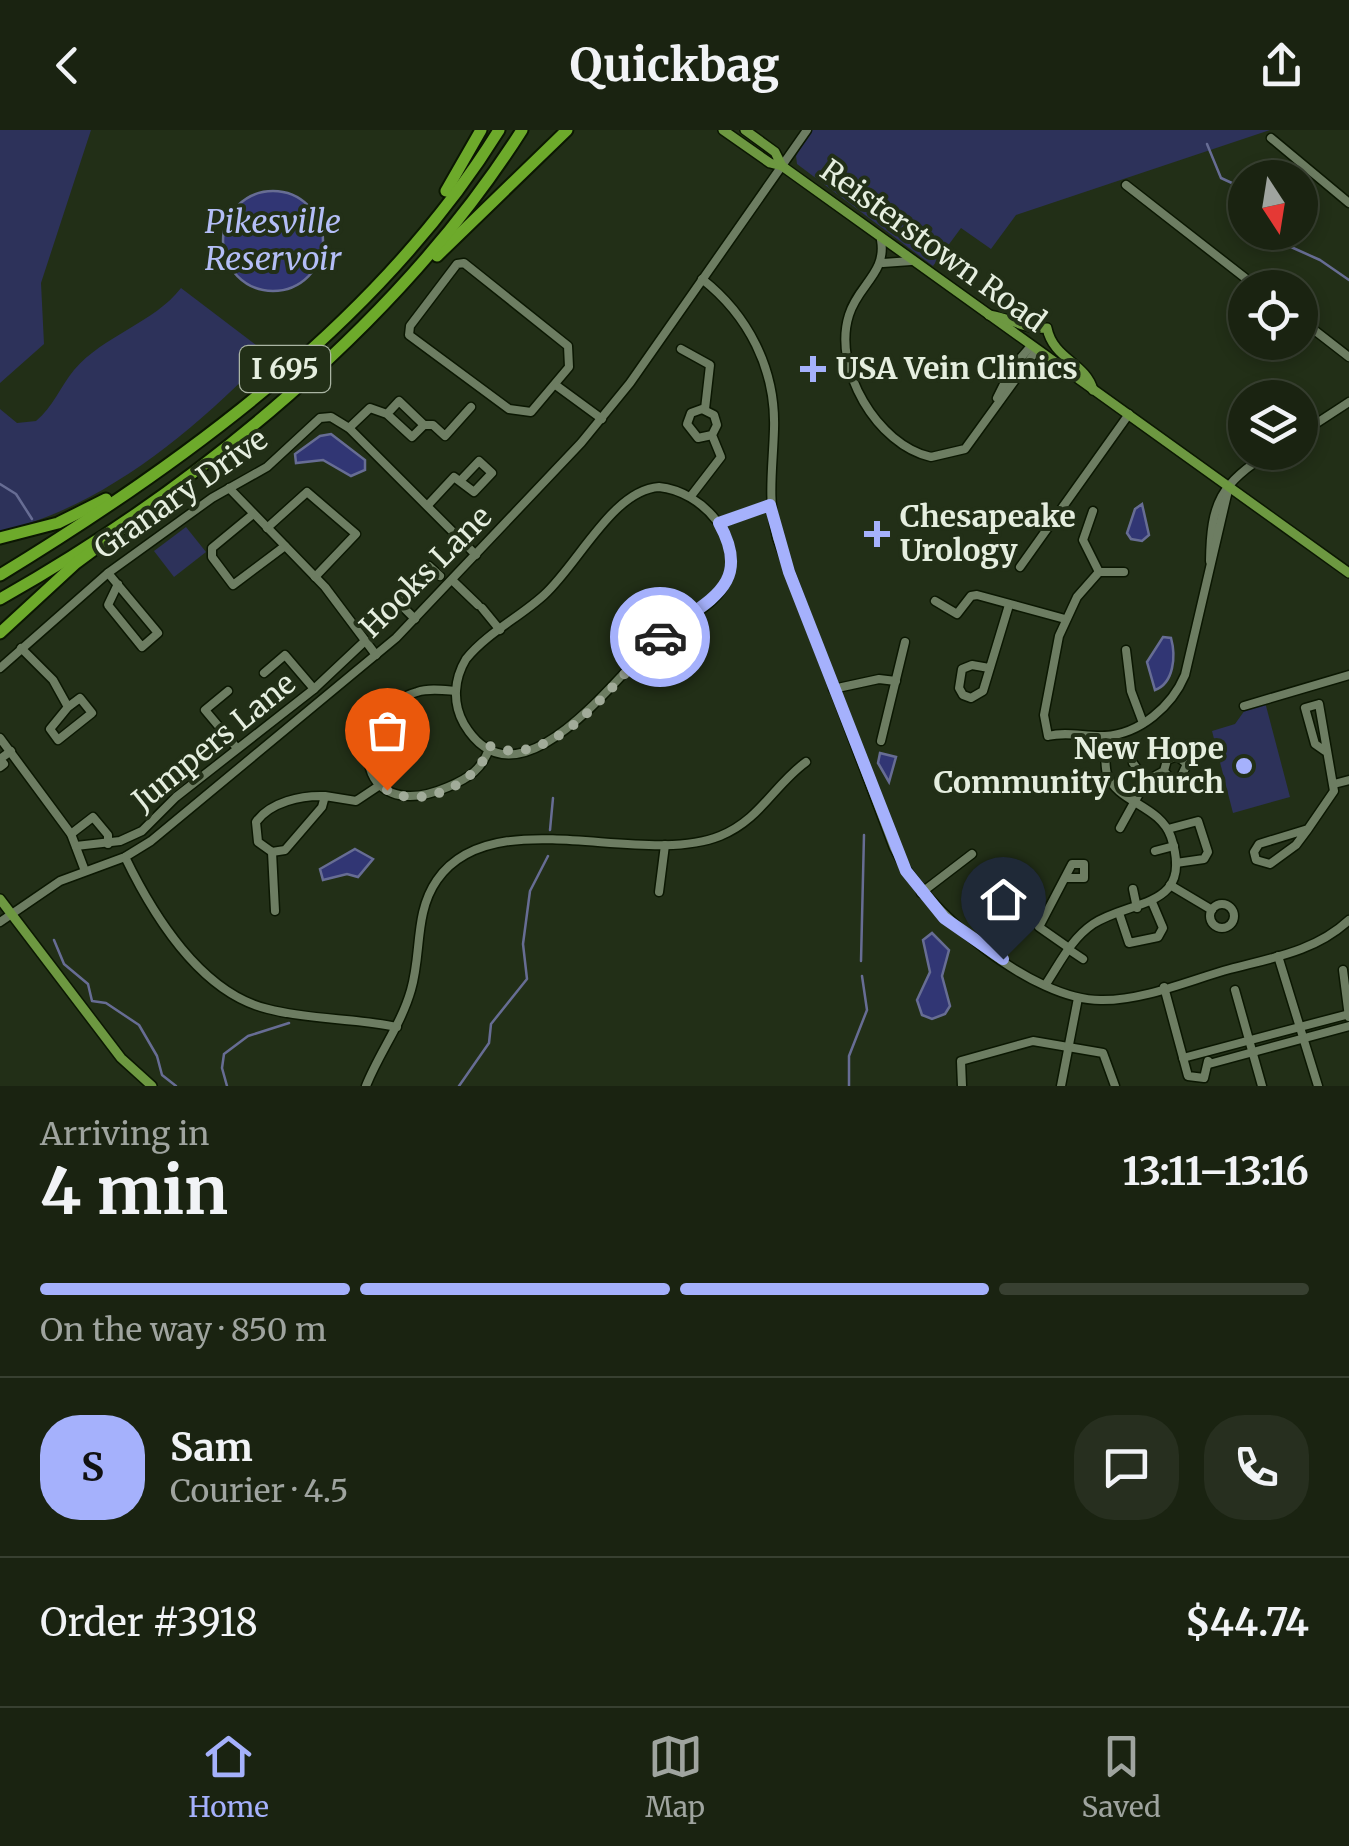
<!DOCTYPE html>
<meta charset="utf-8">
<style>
body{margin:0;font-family:Merriweather,serif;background:#272f1f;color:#f1f3f6;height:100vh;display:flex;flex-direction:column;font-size:38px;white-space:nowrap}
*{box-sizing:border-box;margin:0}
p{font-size:32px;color:#9fa49f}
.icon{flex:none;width:55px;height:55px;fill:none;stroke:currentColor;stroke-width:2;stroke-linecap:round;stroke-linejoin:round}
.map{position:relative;height:956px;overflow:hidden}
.side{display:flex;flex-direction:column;background:#1a2311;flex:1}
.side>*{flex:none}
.needle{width:65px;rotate:168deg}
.buttons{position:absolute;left:1228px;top:30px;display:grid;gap:20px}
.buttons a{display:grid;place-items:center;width:90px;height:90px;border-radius:50%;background:#1a2311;box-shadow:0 5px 15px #0003,0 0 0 2px #384031;font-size:50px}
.pin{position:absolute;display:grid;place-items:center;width:85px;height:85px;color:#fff;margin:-102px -42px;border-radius:50% 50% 50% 0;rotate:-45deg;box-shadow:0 0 10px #0007}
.pin .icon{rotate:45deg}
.courier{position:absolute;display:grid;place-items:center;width:100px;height:100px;margin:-50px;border:8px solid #a5b1fc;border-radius:50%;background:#fff;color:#222;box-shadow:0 2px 12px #0007}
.overview em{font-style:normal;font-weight:700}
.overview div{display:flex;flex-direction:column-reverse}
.overview{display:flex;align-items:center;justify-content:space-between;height:170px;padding:0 40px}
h1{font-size:65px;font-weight:700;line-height:75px}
.bar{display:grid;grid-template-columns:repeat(4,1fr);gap:15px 10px;align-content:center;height:120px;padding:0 40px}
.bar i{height:12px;border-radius:8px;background:#384031}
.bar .current{background:#a5b1fc}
.bar p{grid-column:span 4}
.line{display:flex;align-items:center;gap:25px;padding:0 40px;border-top:2px solid #384031}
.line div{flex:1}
.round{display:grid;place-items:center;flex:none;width:105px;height:105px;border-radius:40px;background:#272f1f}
header{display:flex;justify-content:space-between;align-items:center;height:130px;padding:0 40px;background:#1a2311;font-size:45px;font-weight:700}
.tabs{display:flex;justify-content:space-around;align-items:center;height:140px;border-top:2px solid #384031;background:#1a2311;font-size:28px;color:#9fa49f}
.tabs a{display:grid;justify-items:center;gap:5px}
.tabs .current{color:#a5b1fc}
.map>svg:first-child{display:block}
.green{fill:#2d325a}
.water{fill:#313674;stroke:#676d94;stroke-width:2.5}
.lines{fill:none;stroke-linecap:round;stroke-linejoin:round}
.stream{stroke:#676d94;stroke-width:2.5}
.minor-casing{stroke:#0b1702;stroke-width:11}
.major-casing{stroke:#0b1702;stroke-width:12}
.highway-casing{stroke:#0b1702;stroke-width:15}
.minor{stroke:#6d7d62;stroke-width:8}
.major{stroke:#6d9841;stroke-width:9}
.highway{stroke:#6daa2b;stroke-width:11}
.done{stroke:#a1ab99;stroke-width:10;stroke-dasharray:0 18}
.route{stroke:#a5b1fc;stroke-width:12}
.poi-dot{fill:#a5b1fc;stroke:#222f17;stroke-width:4}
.labels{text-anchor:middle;stroke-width:8;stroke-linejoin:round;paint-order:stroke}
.shield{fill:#222f17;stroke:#aab5a3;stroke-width:2.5}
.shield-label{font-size:28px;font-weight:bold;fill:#e5eedf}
.street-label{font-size:30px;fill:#e5eedf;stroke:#222f17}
.poi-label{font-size:30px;font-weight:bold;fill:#e5eedf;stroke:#222f17;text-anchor:start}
.water-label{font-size:32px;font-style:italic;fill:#b4bef7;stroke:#222f17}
</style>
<header><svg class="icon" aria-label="back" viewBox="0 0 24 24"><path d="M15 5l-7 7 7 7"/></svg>Quickbag<svg class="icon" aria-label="share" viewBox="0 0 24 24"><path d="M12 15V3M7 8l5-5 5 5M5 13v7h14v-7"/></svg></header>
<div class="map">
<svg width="1349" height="956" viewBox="0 0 1349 956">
<rect width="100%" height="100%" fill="#222f17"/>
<g class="green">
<path d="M0,0h91l-50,153 3,61 -44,39z"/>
<path d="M811,0h459l-254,85 -25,34 -30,-21 -28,38 -136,-102 -1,-8z"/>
<path d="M181,158l87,66c-71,75 -167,155 -268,177v-122l17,14 19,-2c17,-14 24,-34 38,-51 30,-35 80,-47 107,-82z"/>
<path d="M186,397l20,25 -32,25 -20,-26z"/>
<path d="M1265,572l25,95 -57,16 -21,-82 23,-7 10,-14z"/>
</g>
<g class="water">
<circle cx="273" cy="111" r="50"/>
<path d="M331,304l34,26v10l-14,6 -28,-16 -27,3 -1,-9 25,-18z"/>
<path d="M1142,374l7,31 -7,6 -11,-2 -4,-6 8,-24z"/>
<path d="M1163,507l8,1c5,18 3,45 -16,52l-8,-28z"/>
<path d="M880,623l16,4 -7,25 -11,-19z"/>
<path d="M355,719l18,10 -15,18 -11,-3 -24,6 -3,-11z"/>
<path d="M932,803l17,17 -7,26 8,30 -5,8 -13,5 -10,-4 -5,-15 13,-28 -7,-32z"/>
</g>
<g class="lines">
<g class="stream">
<path d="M1207,14l14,34 24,11"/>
<path d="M1284,102l7,15 29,13 29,20"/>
<path d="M0,354l16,10 16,25"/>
<path d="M550,700l3,-32"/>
<path d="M54,810l10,24 24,20 4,17 14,2 33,22 18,31 5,19 14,11"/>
<path d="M861,831l3,-126"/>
<path d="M227,956l-5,-18 2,-14 24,-18 41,-13"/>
<path d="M459,956l30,-43 2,-19 36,-45 -4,-35 7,-53 18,-35"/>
<path d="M849,956v-30l18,-46 -5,-34"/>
</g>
<defs>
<g id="minor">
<path d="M1271,8l78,65"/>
<path d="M1126,55l132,103"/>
<path d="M881,110c6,33 -23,45 -32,75 -17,53 28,130 82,142l34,-8 71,-98"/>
<path d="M464,133l104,83 1,21 -38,45 -22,-3 -100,-74 1,-9 47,-62z"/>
<path d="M883,133l28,-2"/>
<path d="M702,149c46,36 74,90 72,150 -1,38 -7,70 3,109l117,310c29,61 139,154 209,152 42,0 87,-20 127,-31 42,-11 86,-18 119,-49"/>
<path d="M1300,189l49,38"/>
<path d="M681,219l29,16 -5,44"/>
<path d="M557,256l45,33"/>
<path d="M997,268l15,-30 18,-21"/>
<path d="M424,295h9l12,11 26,-29"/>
<path d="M349,298l21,-20 17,6 12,-13 25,24 -12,12 -25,-23"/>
<path d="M1300,304l49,-32"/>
<path d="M659,357c43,4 88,53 66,97 -12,25 -50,39 -70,57 -39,35 -137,174 -191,83 -12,-21 -10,-45 2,-65 21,-26 54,-42 78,-64 35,-32 69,-105 115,-108z"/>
<path d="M229,358l96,99 51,68"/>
<path d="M691,366l30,-39 -9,-22 5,-10 -3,-10 -12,-6 -11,4 -4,11 11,14 14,-3"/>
<path d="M428,375l26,-28 20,15 18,-19 -13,-12 -18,19"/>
<path d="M1093,381l-10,29 16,32"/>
<path d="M252,385l-40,33v9l21,28 52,-39"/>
<path d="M719,393l51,-18"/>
<path d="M267,398l40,-36 49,42 -41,43"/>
<path d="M1210,431c1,-59 10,-77 61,-109"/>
<path d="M1020,437l109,-153"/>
<path d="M1124,442h-25l-22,25 -18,39 -15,79 4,21c19,-5 37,1 57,0 35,-2 67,-30 80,-61l44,-189"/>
<path d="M108,443l50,60 -16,14 -34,-42 10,-21"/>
<path d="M452,450l26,25"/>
<path d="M935,471l22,13 14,-18 6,-1 88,24"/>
<path d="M482,478l18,22"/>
<path d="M415,489l-19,-19 33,-34 11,10"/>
<path d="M21,518l32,32 15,27 12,-9 12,15 -34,27 -8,-11 18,-22"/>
<path d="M1126,520l5,41 12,32"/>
<path d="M0,538l108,-95 104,-75 55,-31 53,-49 11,-1 18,11 127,127"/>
<path d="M989,538l-17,-3 -10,4 -3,19 4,7 8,3 12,-7 26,-86"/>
<path d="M264,543l21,-18 29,34"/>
<path d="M833,559l46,-10 17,2"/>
<path d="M228,561l-23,19 31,37"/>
<path d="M455,561c-12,-1 -26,-3 -38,1 -72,20 -67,137 31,95 21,-9 35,-18 42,-41"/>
<path d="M1244,576l105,-31"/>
<path d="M0,608l71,96 14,37"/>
<path d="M881,611l24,-99"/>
<path d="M1133,633l13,18"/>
<path d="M0,637l4,-3 -4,-5 11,-8"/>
<path d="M1334,654l15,-4"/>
<path d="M325,666c-23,-1 -55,6 -69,26l2,20 14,10 13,-2 37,-43 3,-11 31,5 24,-16"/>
<path d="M1120,698l26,-47 18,-10 3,-11 10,-4 10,8 -7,15 -10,-1 -6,-7"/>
<path d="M1168,699l30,-8 10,31 -4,7 -28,4"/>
<path d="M1308,699l-12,16 -26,19 -14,-4 -2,-8 5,-8 49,-15 26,-38 -15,-87 -14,4 10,36 10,7"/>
<path d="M71,704l22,-17 15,18v9"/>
<path d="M76,716l44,-5 22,-10 34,-34 138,-108 51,-48"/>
<path d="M1155,721l19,-5"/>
<path d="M272,722l3,59"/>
<path d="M125,727c28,58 76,136 143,152 42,11 87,9 129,18"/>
<path d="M1068,748h16v-14h-12l-33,63 30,21"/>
<path d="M1170,755l42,25"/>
<path d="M1133,759l4,19"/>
<path d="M659,762l6,-47"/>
<path d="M921,763l51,-39"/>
<circle cx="1222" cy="786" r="12"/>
<path d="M1119,783l10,30 29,-6 5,-9 -11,-26"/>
<path d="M0,792l60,-41 65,-24 26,-16 245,-203 185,-195 49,-60 177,-253"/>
<path d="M1068,819l15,10"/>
<path d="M1278,826l40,130"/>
<path d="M1343,840l6,47"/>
<path d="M1046,854c14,-21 25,-45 47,-60 38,-25 102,-15 78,-87 -11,-32 -54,-34 -64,-63 -3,-11 -1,-26 -2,-38"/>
<path d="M1164,857l24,89 16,2 4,-17"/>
<path d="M1235,860l27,96"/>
<path d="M1183,928l166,-44"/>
<path d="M1209,934l140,-38"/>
<path d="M366,956c13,-33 35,-61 45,-96 11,-37 3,-77 26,-110 56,-80 202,-12 283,-44 40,-16 54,-51 86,-74"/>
<path d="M962,956l-1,-25 72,-20 70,12 12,33"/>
<path d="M1061,956l17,-88"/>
</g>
<g id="major">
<path d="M723,0l47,33 12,3 567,407"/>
<path d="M745,0l30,22 7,14"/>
<path d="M989,185c23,3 35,15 58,13 6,31 39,35 46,62"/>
<path d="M0,769l121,159 31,28"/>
</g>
<g id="highway">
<path d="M446,61l35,-61"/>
<path d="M437,126l130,-126"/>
<path d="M0,408l58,-15 48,-24"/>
<path d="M0,445c187,-114 382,-256 499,-445"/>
<path d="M0,469c197,-111 401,-278 522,-469"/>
<path d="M0,503l76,-70 58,-43"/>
</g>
</defs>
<use href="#minor" class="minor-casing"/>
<use href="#major" class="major-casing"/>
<use href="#highway" class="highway-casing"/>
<use href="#minor" class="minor"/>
<use href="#major" class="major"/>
<use href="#highway" class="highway"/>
</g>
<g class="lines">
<path class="done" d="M387,660c34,21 92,-7 103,-44 67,27 126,-70 170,-109"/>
<path class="route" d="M660,507c41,-35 96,-48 59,-114l51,-18 19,67 117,299 38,47 59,41"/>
</g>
<g class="poi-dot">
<path d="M808 224h10v10h10v10h-10v10h-10v-10h-10v-10h10z"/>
<path d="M872 389h10v10h10v10h-10v10h-10v-10h-10v-10h10z"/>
<circle cx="1244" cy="636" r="10"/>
</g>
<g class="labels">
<rect class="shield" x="240" y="216" width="90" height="46" rx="8"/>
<g class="shield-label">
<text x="285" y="249">I 695</text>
</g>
<g class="street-label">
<text transform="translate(933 116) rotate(36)" y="10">Reisterstown Road</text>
<text transform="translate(181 364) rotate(-35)" y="10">Granary Drive</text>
<text transform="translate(426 442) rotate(-45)" y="10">Hooks Lane</text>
<text transform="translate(214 612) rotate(-39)" y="10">Jumpers Lane</text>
</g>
<g class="poi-label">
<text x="836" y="249">USA Vein Clinics</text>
<text x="900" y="397">Chesapeake<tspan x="900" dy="34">Urology</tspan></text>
<text x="1224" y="629" text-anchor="end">New Hope<tspan x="1224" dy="34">Community Church</tspan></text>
</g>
<g class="water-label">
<text x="273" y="103">Pikesville<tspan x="273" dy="37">Reservoir</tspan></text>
</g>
</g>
</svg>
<div class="buttons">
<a><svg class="needle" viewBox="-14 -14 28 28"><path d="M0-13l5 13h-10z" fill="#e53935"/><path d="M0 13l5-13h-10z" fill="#9fa49f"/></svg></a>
<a><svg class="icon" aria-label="locate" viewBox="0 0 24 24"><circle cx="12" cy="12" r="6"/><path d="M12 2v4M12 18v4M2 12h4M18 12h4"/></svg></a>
<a><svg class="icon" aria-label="layers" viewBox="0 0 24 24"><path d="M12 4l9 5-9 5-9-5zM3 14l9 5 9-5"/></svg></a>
</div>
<div class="pin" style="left:387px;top:660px;background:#ea580c"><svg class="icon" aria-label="bag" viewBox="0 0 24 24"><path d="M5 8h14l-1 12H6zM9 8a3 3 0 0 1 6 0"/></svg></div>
<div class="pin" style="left:1003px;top:829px;background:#1f2937"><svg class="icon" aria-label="home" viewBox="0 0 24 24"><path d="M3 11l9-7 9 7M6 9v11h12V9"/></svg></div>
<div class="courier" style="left:660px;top:507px"><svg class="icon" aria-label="car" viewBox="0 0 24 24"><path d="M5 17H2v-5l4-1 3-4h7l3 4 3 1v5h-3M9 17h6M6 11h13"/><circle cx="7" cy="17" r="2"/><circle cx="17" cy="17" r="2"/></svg></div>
</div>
<section class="side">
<div class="overview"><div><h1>4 min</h1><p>Arriving in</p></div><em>13:11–13:16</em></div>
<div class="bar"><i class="current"></i><i class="current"></i><i class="current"></i><i></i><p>On the way · 850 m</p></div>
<div class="line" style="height:180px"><b class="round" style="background:#a5b1fc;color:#111">S</b><div><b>Sam</b><p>Courier · 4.5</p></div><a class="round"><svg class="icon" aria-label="chat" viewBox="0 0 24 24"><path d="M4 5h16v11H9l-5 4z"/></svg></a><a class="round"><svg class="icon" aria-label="phone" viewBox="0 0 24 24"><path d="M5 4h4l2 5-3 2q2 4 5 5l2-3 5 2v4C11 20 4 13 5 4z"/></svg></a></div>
<div class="line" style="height:130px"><div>Order #3918</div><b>$44.74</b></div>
</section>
<nav class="tabs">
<a class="current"><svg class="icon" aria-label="home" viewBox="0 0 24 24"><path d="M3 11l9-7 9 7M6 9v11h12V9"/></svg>Home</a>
<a><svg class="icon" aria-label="map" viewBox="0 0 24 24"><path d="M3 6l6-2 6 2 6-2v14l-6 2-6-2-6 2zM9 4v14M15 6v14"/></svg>Map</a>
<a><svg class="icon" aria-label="saved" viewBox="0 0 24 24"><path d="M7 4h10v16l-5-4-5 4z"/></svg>Saved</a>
</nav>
